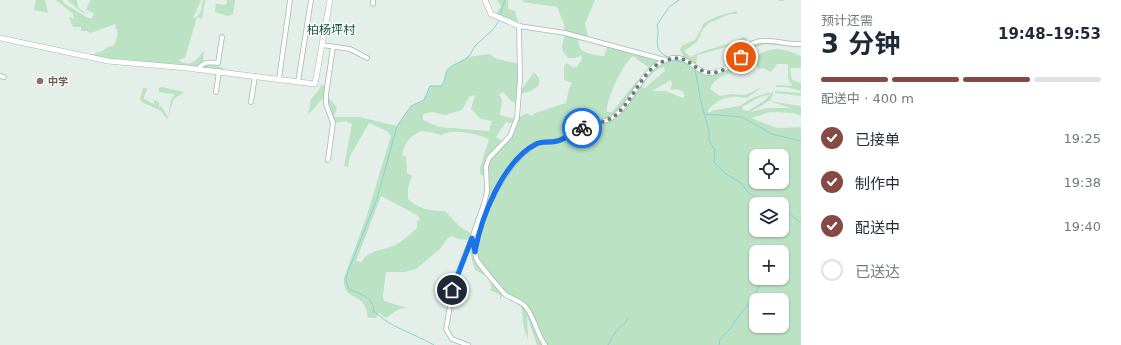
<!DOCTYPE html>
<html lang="zh">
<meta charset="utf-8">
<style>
body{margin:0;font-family:"DejaVu Sans","Noto Sans SC",sans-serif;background:#f2f2f3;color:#1f2937;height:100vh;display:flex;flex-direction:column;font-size:15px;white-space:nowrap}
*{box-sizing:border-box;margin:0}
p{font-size:13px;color:#747a83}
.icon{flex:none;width:22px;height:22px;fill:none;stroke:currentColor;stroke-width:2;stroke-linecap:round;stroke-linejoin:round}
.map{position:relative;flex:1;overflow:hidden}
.sheet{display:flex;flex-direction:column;background:#fff;width:320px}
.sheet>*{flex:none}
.controls{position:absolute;left:749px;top:149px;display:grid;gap:8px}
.controls a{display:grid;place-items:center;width:40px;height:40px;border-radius:8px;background:#fff;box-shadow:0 1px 3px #0004;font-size:20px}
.pin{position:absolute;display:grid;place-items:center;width:34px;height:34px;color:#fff;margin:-17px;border:2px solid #fff;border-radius:50%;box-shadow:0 1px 4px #0007}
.courier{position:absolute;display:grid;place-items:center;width:40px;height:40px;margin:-20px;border:3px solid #1a73e8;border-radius:50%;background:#fff;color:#222;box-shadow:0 1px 5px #0007}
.headline em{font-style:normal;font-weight:700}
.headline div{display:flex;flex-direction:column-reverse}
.headline{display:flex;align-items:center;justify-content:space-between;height:68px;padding:0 20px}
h1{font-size:26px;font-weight:700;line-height:30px}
.bar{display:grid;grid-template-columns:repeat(4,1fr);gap:6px 4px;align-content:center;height:48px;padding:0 20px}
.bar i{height:5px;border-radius:3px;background:#e0e1e3}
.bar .selected{background:#844a43}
.bar p{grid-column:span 4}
ol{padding:0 20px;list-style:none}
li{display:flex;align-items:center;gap:12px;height:44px}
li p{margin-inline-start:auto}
li .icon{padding:4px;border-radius:50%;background:#844a43;color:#fff;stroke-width:4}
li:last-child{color:#747a83}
li i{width:22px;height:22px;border:2px solid #e0e1e3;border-radius:50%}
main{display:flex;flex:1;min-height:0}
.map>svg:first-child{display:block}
.green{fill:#bae2c3;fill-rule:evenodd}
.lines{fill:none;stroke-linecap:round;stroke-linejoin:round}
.stream{stroke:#86d1d9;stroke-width:1}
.minor-casing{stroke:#a6b8b0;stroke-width:5.5}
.tertiary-casing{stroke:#a6b8b0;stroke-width:6}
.minor{stroke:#fff;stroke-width:4}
.tertiary{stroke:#fff;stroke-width:5}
.done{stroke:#657f76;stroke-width:4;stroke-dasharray:0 7.2}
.route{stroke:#1a73e8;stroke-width:5}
.education-dot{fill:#8d6e63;stroke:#f5fbf7;stroke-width:1.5}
.labels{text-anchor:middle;stroke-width:3;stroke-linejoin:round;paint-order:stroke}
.education-label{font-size:10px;font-weight:bold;fill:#785e54;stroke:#f5fbf7;text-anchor:start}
.quarter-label{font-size:12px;fill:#1a5745;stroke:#f5fbf7}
</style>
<main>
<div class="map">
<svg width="801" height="345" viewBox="0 0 801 345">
<rect width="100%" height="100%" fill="#e4efe9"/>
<g class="green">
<path d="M36,0h9l3,13 -14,-3z"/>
<path d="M56,0h6l3,4 23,14h4l2,-5 -8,-3 4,-9 2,-1h109l-8,18 4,-1 4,-6 2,-11h2l-3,19 -5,-2 -12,41 -7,2c14,8 17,1 26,-9l-1,12 21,5 -5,3 -133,-14 16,-6 8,-5h3c6,-8 5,-13 2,-22l-24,9 -4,-2h-6v-4h-8l-4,-10 5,2 -1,-5z"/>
<path d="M67,0h10l1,7 7,6 -1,1z"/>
<path d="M227,0h8l-2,14 -5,2 -13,-4 1,-8 10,1z"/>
<path d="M497,0h11v9l7,2 4,15 -24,-10 6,-10z"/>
<path d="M524,0h71l-10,24 4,16 -10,-3c-4,17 13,17 25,19l4,-11 57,15 19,-1 -4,-10 3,-4 12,-5 9,-17 14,-7 19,-5v3h-7l-21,9 -6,6 -6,13 -13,9 7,6c16,-10 36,-10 52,-20l4,1 -1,4 -49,13 -1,11 14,7 26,-11 10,-14 15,-6 40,2v2l-4,1 -32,-3 -17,6 6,7c19,-11 27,-9 47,-1v12h-10l-1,2 2,10 9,3v8l-16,-4h-10l2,-2 15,1 -4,-8v-14h-11l-6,8 -8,-4 -5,1 -4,-9c-8,16 -36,8 -44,29l10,7 11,-2 14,1 17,-8 -15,11c-16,-2 -21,-3 -34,7 -3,3 -5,3 -5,8l7,-3 25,-4 10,-7 20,-7 -1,3 -9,2 -18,10 1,3 5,1 17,-11 8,-9c1,12 -16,15 -22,21l16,-4h24l-23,-7 33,5v10l-8,-3 -23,-1 -19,6 26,10 24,-1v218h-264l-10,-29 1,23c-6,-12 -5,-22 -7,-35l-19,-12 -1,8 -2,-6 -10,-4 2,-1c2,-11 -8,-15 -16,-19l-5,-18 -7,10 8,-22 -13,-1 -6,-3 -4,2 -8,11 -24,20 -12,3h-18l-3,24 1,5 23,7 -8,1 -13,9 -7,-5 -3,5h-8c-3,-30 -25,-13 -24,-40l23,-63 24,-79 -4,-5 -18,-8 -19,33 -2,11 -4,-1 8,-42 -7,-3 -12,2 -7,-28 -18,20 3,-16 8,-9 2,-5 6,1 -1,9 11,12 -3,10h25l38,9 14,-20 13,-6 6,-14h11l3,-4 2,-11 7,-6 15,-8 21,-3 8,5 23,5v28l14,-20 5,6v7c-7,6 -11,8 -20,8v13l-10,-7 -6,-7 -4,2 3,6 -2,15 14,4 -1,5 -7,-2 -10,15 8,5 6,-6 7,-18 10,-5 5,3 3,-3 31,-10 3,-14 3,-6 -8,-3v-15l3,-2 5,4h5l5,-8 -1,-4 -5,3h-8l-5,-6 -1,-6 3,-13 -1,-9 -7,-17 -35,-5zM633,56l15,11 2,4 -14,11 -24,30h-5c-2,-11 17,-50 26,-56zM664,67l1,4 -20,17 -3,-1c5,-9 12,-18 22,-20zM671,80l1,5 -2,5 6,-1 6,2 3,5 -2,2 -17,-7h-14zM475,95l-4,14 10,10 11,2 -3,10 -50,-4 -16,-7v-6l9,-2 13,3 17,-5 7,-13zM421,131l10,1 10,3c13,-7 35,-1 48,4l-9,29v6l6,4 -2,26 -12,30 -13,-8 -14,-15c-14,0 -27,-2 -37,-12v-11l4,-12 -5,-3 -1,-16 -4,-2c3,-13 7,-18 19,-24zM756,156h26v26h-26zM381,196l36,19 3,5 -3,1v7c-7,6 -13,12 -20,16 -11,7 -30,5 -35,18l-6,-1zM756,204h26v26h-26zM756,252h26v26h-26zM756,300h26v26h-26z"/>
<path d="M162,87l22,5 -10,7 -7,20 -6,-8 -19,-9 -2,-3 3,-11h3l1,2 -3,6v3l10,5v-4l5,2v4l3,1 6,10 3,-17 4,-6 -17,-2 1,-4z"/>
<path d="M775,91l26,2v3l-26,-3z"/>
</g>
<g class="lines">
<g class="stream">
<path d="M779,0h5"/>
<path d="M500,15l5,-15"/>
<path d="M668,57c-18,-8 -7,-20 -11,-32l12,-18 10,-7"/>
<path d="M676,61l8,1 11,7 6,33 8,29v10l6,9 -1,12 12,12 14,8 10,12 12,6 13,1 4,3"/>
<path d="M705,114l37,3 30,17 29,7"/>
<path d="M782,207l19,16"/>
<path d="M374,311c16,17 40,22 60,34"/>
<path d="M373,313c4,-15 -13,-19 -24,-24l-3,-7 1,-8 30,-75 20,-73 14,-20 13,-6 6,-14h11c5,-5 3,-12 7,-17 6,-6 16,-7 21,-13 3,-3 4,-8 7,-11 8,-8 19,-15 23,-25"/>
<path d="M608,345c3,-5 6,-12 11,-17 4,-4 6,-4 9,-10"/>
<path d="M719,345l1,-6 10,-10 7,-11 11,-13 12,-20"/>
</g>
<defs>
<g id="minor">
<path d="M373,4v-4"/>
<path d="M322,45l28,4 17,9"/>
<path d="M198,69c6,-8 11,-7 20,-6l4,-26"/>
<path d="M0,76l4,1"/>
<path d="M279,79l11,-79"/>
<path d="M298,82l13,-82"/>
<path d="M216,92l3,-21"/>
<path d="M251,102l4,-26"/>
<path d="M328,160l5,-37 -7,-19v-9l7,-48"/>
<path d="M475,250l-3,-12 12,-34 3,-13 -1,-25 3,-8 21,-22 7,-18 3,-39 -1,-53 46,7 100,27"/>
<path d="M468,345l-16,-6 -6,-10 8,-46 18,-45"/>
<path d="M545,345c-8,-10 -12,-33 -21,-40 -5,-4 -13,-7 -18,-10 -3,-2 -27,-31 -29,-35 -1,-2 -2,-7 -2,-9 1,-30 34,-95 62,-107 6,-3 14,-1 20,-3 10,-3 18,-11 27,-14 9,-4 21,-4 29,-10 21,-14 27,-48 53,-57 22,-9 28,13 44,13 10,-1 25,-8 31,-16 4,-6 5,-11 12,-14 15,-6 32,2 48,1"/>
</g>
<g id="tertiary">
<path d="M485,0l6,14 28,12"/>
<path d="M0,38l108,23 79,7 128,16 15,-84"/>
</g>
</defs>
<use href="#minor" class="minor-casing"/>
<use href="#tertiary" class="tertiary-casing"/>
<use href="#minor" class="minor"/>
<use href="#tertiary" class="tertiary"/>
</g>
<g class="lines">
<path class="done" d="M582,128c9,-4 22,-5 31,-11 21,-14 28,-50 54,-57 19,-6 22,5 36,11 12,6 30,-5 38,-14"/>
<path class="route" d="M452,290l20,-52 3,14c6,-35 28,-91 61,-108 6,-3 14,-1 21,-3 9,-2 16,-9 25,-13"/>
</g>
<circle class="education-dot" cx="40" cy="81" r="4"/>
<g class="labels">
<g class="education-label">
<text x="48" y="85">中学</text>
</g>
<g class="quarter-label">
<text x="331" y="34">柏杨坪村</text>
</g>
</g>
</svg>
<div class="controls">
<a><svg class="icon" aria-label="locate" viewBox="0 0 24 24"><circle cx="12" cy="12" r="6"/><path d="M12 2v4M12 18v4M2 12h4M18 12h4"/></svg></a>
<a><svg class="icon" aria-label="layers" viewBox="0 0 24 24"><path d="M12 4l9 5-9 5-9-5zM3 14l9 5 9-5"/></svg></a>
<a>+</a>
<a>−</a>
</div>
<div class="pin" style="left:741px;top:57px;background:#ea580c"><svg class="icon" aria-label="bag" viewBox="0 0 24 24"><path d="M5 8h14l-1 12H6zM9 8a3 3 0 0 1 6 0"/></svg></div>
<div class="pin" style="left:452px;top:290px;background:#1f2937"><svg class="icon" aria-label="home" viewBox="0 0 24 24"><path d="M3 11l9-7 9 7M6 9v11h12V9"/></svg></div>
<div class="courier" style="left:582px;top:128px"><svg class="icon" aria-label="bike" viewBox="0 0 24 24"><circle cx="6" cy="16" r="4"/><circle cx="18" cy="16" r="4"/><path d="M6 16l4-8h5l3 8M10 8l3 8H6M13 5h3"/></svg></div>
</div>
<section class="sheet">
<div class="headline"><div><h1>3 分钟</h1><p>预计还需</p></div><em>19:48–19:53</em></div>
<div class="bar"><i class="selected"></i><i class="selected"></i><i class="selected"></i><i></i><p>配送中 · 400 m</p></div>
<ol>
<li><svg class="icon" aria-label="check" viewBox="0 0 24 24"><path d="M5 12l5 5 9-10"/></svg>已接单<p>19:25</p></li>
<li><svg class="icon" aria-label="check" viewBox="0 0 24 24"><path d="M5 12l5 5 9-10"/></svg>制作中<p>19:38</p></li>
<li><svg class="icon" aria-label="check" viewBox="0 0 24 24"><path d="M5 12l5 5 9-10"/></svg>配送中<p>19:40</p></li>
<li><i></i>已送达</li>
</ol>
</section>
</main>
